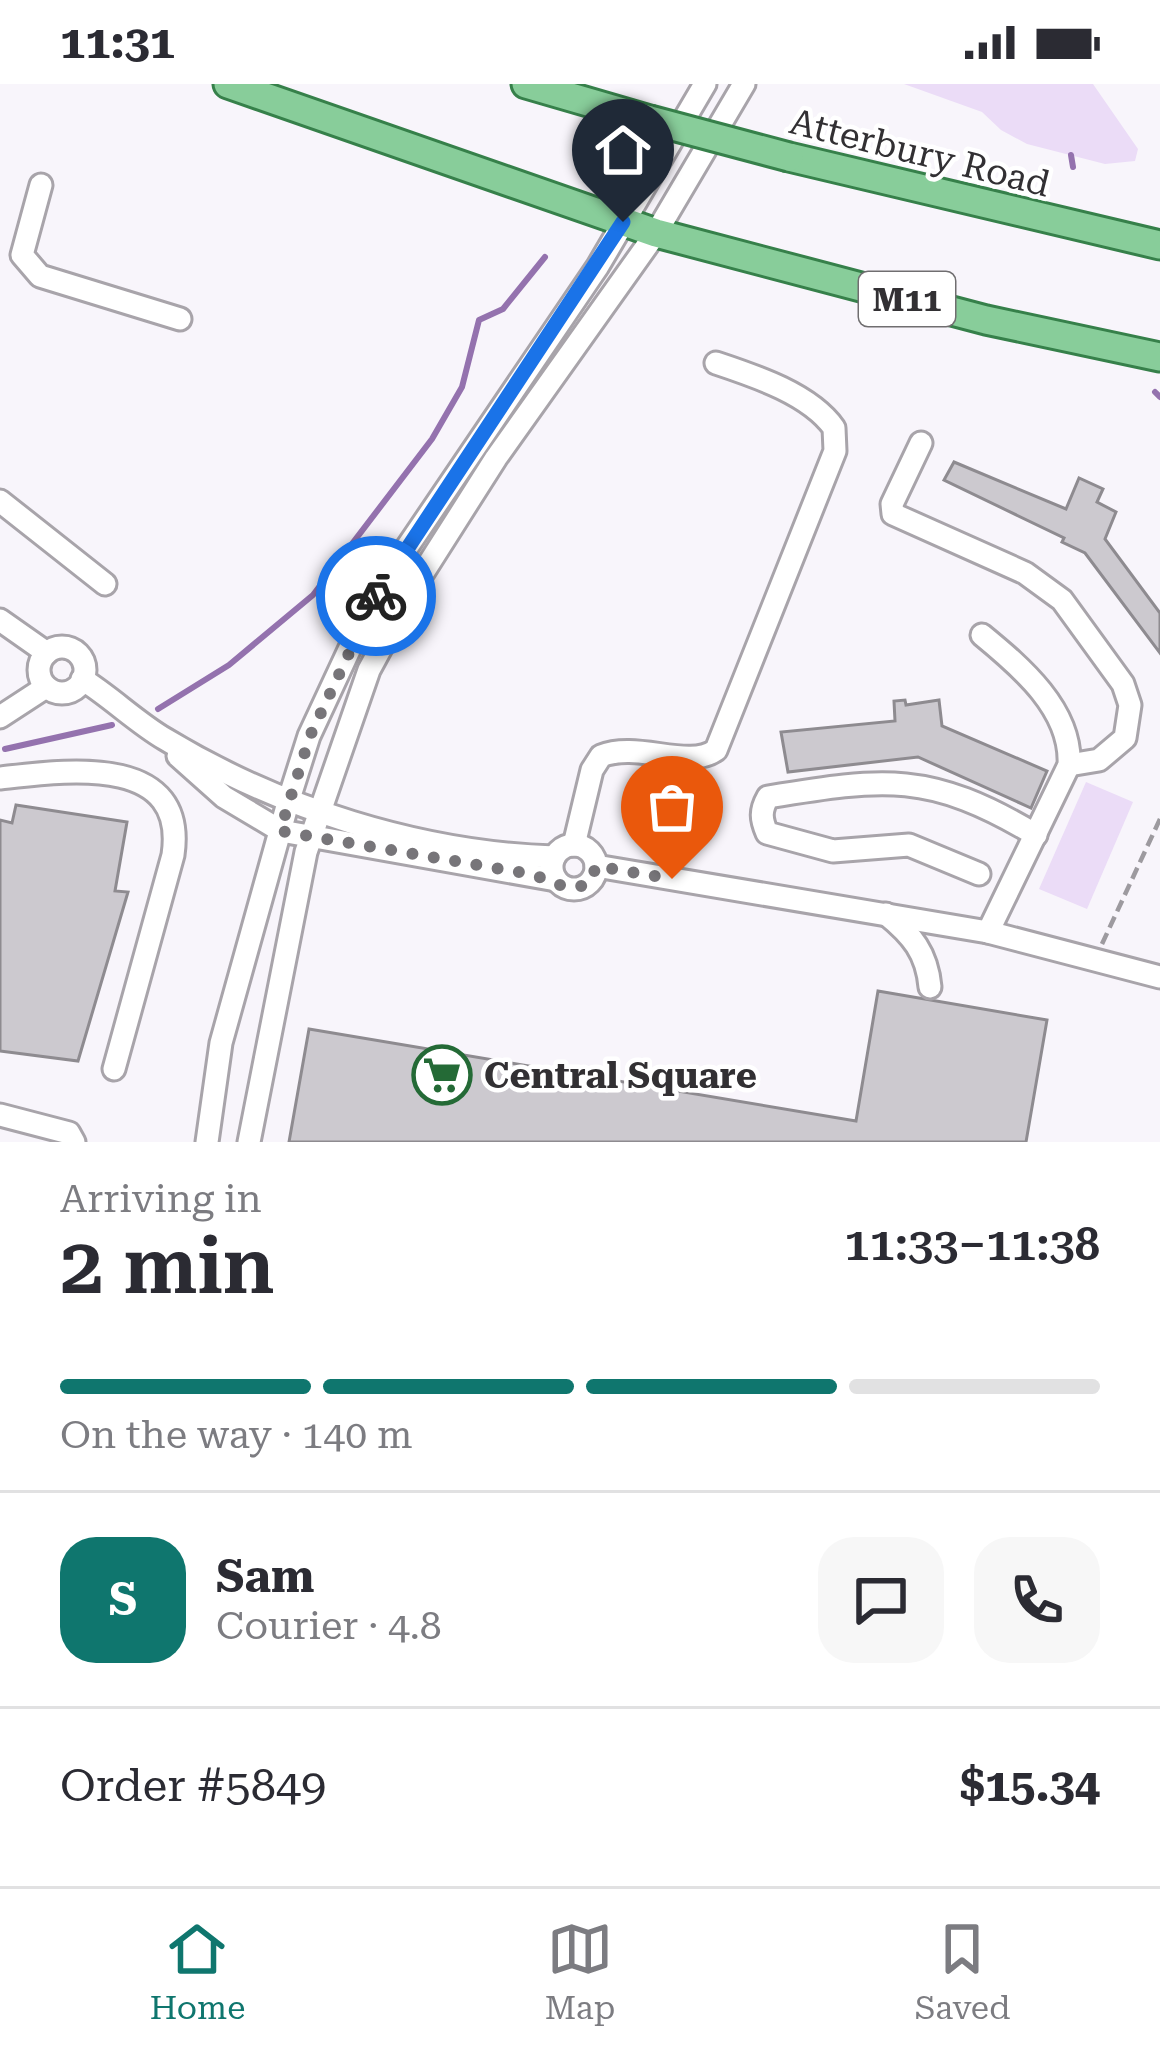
<!DOCTYPE html>
<meta charset="utf-8">
<style>
body{margin:0;font-family:"Roboto Serif",serif;background:#f7f7f7;color:#2b2b33;height:100vh;display:flex;flex-direction:column;font-size:45px;white-space:nowrap}
*{box-sizing:border-box;margin:0}
p{font-size:39px;color:#7c7c81}
.icon{flex:none;width:66px;height:66px;fill:none;stroke:currentColor;stroke-width:2;stroke-linecap:round;stroke-linejoin:round}
.map{position:relative;height:1058px;overflow:hidden}
.details{display:flex;flex-direction:column;background:#fff;flex:1}
.details>*{flex:none}
.pin{position:absolute;display:grid;place-items:center;width:102px;height:102px;color:#fff;margin:-123px -51px;border-radius:50% 50% 50% 0;rotate:-45deg;box-shadow:0 0 12px #0007}
.pin .icon{rotate:45deg}
.courier{position:absolute;display:grid;place-items:center;width:120px;height:120px;margin:-60px;border:9px solid #1a73e8;border-radius:50%;background:#fff;color:#222;box-shadow:0 3px 15px #0007}
.headline em{font-style:normal;font-weight:600}
.headline div{display:flex;flex-direction:column-reverse}
.headline{display:flex;align-items:center;justify-content:space-between;height:204px;padding:0 60px}
h1{font-size:78px;font-weight:600;line-height:90px}
.bar{display:grid;grid-template-columns:repeat(4,1fr);gap:18px 12px;align-content:center;height:144px;padding:0 60px}
.bar i{height:15px;border-radius:9px;background:#e1e1e2}
.bar .selected{background:#0f766e}
.bar p{grid-column:span 4}
.line{display:flex;align-items:center;gap:30px;padding:0 60px;border-top:3px solid #e1e1e2}
.line div{flex:1}
.round{display:grid;place-items:center;flex:none;width:126px;height:126px;border-radius:36px;background:#f7f7f7}
.status{display:flex;justify-content:space-between;align-items:center;height:84px;padding:0 60px;background:#fff;direction:ltr}
.status svg{height:33px;fill:currentColor}
.tab-bar{display:flex;justify-content:space-around;align-items:center;height:168px;border-top:3px solid #e1e1e2;background:#fff;font-size:33px;color:#7c7c81}
.tab-bar a{display:grid;justify-items:center;gap:6px}
.tab-bar .selected{color:#0f766e}
.map>svg:first-child{display:block}
.green{fill:#ebdcf7}
.lines{fill:none;stroke-linecap:round;stroke-linejoin:round}
.stream{stroke:#9472ae;stroke-width:6}
.building{fill:#ccc9cf;stroke:#8e8b90;stroke-width:3}
.minor-casing{stroke:#a8a4aa;stroke-width:27}
.major-casing{stroke:#36804a;stroke-width:33}
.path{stroke:#9d9a9f;stroke-width:4.5;stroke-dasharray:12 6;stroke-linecap:butt}
.minor{stroke:#fff;stroke-width:21}
.major{stroke:#88cd9a;stroke-width:27}
.major-bridge-casing{stroke:#36804a;stroke-width:33;stroke-linecap:butt}
.major-bridge{stroke:#88cd9a;stroke-width:27}
.done{stroke:#777579;stroke-width:12;stroke-dasharray:0 21.6}
.route{stroke:#1a73e8;stroke-width:15}
.labels{text-anchor:middle;stroke-width:9;stroke-linejoin:round;paint-order:stroke}
.shield{fill:#fff;stroke:#706e70;stroke-width:3}
.shield-label{font-size:33px;font-weight:bold;fill:#323033}
.street-label{font-size:36px;fill:#323033;stroke:#fff}
.poi-label{font-size:36px;font-weight:bold;fill:#323033;stroke:#fff;text-anchor:start}
</style>
<div class="status"><b>11:31</b><svg viewBox="0 0 49 12"><path d="M0 12V9h3v3zM5 12V6h3v6zM10 12V3h3v9zM15 12V0h3v12zM26 1h20v11H26zM47 4h2v5h-2z"/></svg></div>
<div class="map">
<svg width="1160" height="1058" viewBox="0 0 1160 1058">
<rect width="100%" height="100%" fill="#f8f5fb"/>
<g class="green">
<path d="M904,0h189l45,65 -3,12 -30,3 -78,-20 -26,-14 -19,-18z"/>
<path d="M1086,698l47,20 -46,107 -48,-20z"/>
</g>
<g class="lines">
<g class="stream">
<path d="M1071,71l2,12"/>
<path d="M1155,308l5,5"/>
<path d="M158,625l71,-44 84,-70 119,-156 30,-52 17,-67 24,-11 42,-52"/>
<path d="M5,665l107,-24"/>
</g>
</g>
<g class="building">
<path d="M954,378l112,47 13,-31 24,11 -6,13 19,10 -11,27 55,74v40l-75,-100 -23,-11 2,-4 -120,-58z"/>
<path d="M905,616l1,5 33,-5 3,26 105,45 -16,37 -113,-51 -130,15 -7,-40 114,-11 -1,-20z"/>
<path d="M16,721l111,17 -12,69 13,1 -50,169 -78,-10v-231l12,3z"/>
<path d="M878,907l169,29 -21,122h-737l20,-113 547,92z"/>
</g>
<g class="lines">
<defs>
<g id="minor">
<path d="M41,101l-19,70 18,21 140,43"/>
<path d="M921,359l-29,61 1,10 132,59 37,27 61,84 7,21 -5,33 -26,22 -30,5"/>
<path d="M0,417l105,83"/>
<path d="M0,536l47,33"/>
<path d="M982,551c39,32 90,75 87,130l-81,167"/>
<circle cx="62" cy="586" r="23"/>
<path d="M82,595c29,18 54,43 83,60 114,69 255,114 389,118"/>
<path d="M0,633l46,-30"/>
<path d="M178,672l46,41 57,34 275,49"/>
<path d="M0,694c63,-7 188,-26 173,77l-59,214"/>
<circle cx="574" cy="783" r="22"/>
<path d="M574,761l18,-75 9,-14c37,-15 87,14 115,-6l119,-299 -1,-23c-24,-34 -79,-52 -118,-65"/>
<path d="M596,782l392,66 172,45"/>
<path d="M979,790l-70,-29 -76,6 -66,-18c-6,-14 -7,-22 1,-36 117,-19 161,-26 268,38"/>
<path d="M886,830c26,21 41,39 44,73"/>
<path d="M0,1031l69,18 5,9"/>
<path d="M207,1058l14,-99 68,-244 20,-63 41,-88 47,-86 201,-296 107,-182"/>
<path d="M249,1058l57,-290 63,-182 45,-83 82,-129 160,-225 88,-149"/>
</g>
<g id="major">
<path d="M228,0l428,149 330,87 174,37"/>
<path d="M526,0l124,36"/>
<path d="M789,73l371,88"/>
</g>
</defs>
<use href="#minor" class="minor-casing"/>
<use href="#major" class="major-casing"/>
<path class="path" d="M1102,860l58,-125"/>
<use href="#minor" class="minor"/>
<use href="#major" class="major"/>
<defs>
<path id="major-bridge" d="M650,36l139,37"/>
</defs>
<use href="#major-bridge" class="major-bridge-casing"/>
<use href="#major-bridge" class="major-bridge"/>
</g>
<g class="lines">
<path class="done" d="M376,512l-66,140 -30,95 250,43c22,6 41,22 61,7l5,-15 76,13"/>
<path class="route" d="M376,512l247,-374"/>
</g>
<defs>
<symbol id="supermarket-ring" viewBox="-11 -11 22 22"><circle r="9.5" fill="#fff" stroke="#246a36" stroke-width="1.5"/><path d="M-6-5.5h2.5l.6 2H6L4.5 2H-2.5L-4.4-4H-6ZM-1.5 3.2a1.3 1.3 0 1 0 .1 0ZM3 3.2a1.3 1.3 0 1 0 .1 0Z" fill="#246a36"/></symbol>
</defs>
<g fill-rule="evenodd">
<use href="#supermarket-ring" x="409" y="958" width="66" height="66"/>
</g>
<g class="labels">
<rect class="shield" x="859" y="188" width="96" height="54" rx="9"/>
<g class="shield-label">
<text x="907" y="227">M11</text>
</g>
<g class="street-label">
<text transform="translate(920 68) rotate(14)" y="13">Atterbury Road</text>
</g>
<g class="poi-label">
<text x="484" y="1004">Central Square</text>
</g>
</g>
</svg>
<div class="pin" style="left:672px;top:795px;background:#ea580c"><svg class="icon" aria-label="bag" viewBox="0 0 24 24"><path d="M5 8h14l-1 12H6zM9 8a3 3 0 0 1 6 0"/></svg></div>
<div class="pin" style="left:623px;top:138px;background:#1f2937"><svg class="icon" aria-label="home" viewBox="0 0 24 24"><path d="M3 11l9-7 9 7M6 9v11h12V9"/></svg></div>
<div class="courier" style="left:376px;top:512px"><svg class="icon" aria-label="bike" viewBox="0 0 24 24"><circle cx="6" cy="16" r="4"/><circle cx="18" cy="16" r="4"/><path d="M6 16l4-8h5l3 8M10 8l3 8H6M13 5h3"/></svg></div>
</div>
<section class="details">
<div class="headline"><div><h1>2 min</h1><p>Arriving in</p></div><em>11:33–11:38</em></div>
<div class="bar"><i class="selected"></i><i class="selected"></i><i class="selected"></i><i></i><p>On the way · 140 m</p></div>
<div class="line" style="height:216px"><b class="round" style="background:#0f766e;color:#fff">S</b><div><b>Sam</b><p>Courier · 4.8</p></div><a class="round"><svg class="icon" aria-label="chat" viewBox="0 0 24 24"><path d="M4 5h16v11H9l-5 4z"/></svg></a><a class="round"><svg class="icon" aria-label="phone" viewBox="0 0 24 24"><path d="M5 4h4l2 5-3 2q2 4 5 5l2-3 5 2v4C11 20 4 13 5 4z"/></svg></a></div>
<div class="line" style="height:156px"><div>Order #5849</div><b>$15.34</b></div>
</section>
<nav class="tab-bar">
<a class="selected"><svg class="icon" aria-label="home" viewBox="0 0 24 24"><path d="M3 11l9-7 9 7M6 9v11h12V9"/></svg>Home</a>
<a><svg class="icon" aria-label="map" viewBox="0 0 24 24"><path d="M3 6l6-2 6 2 6-2v14l-6 2-6-2-6 2zM9 4v14M15 6v14"/></svg>Map</a>
<a><svg class="icon" aria-label="saved" viewBox="0 0 24 24"><path d="M7 4h10v16l-5-4-5 4z"/></svg>Saved</a>
</nav>
